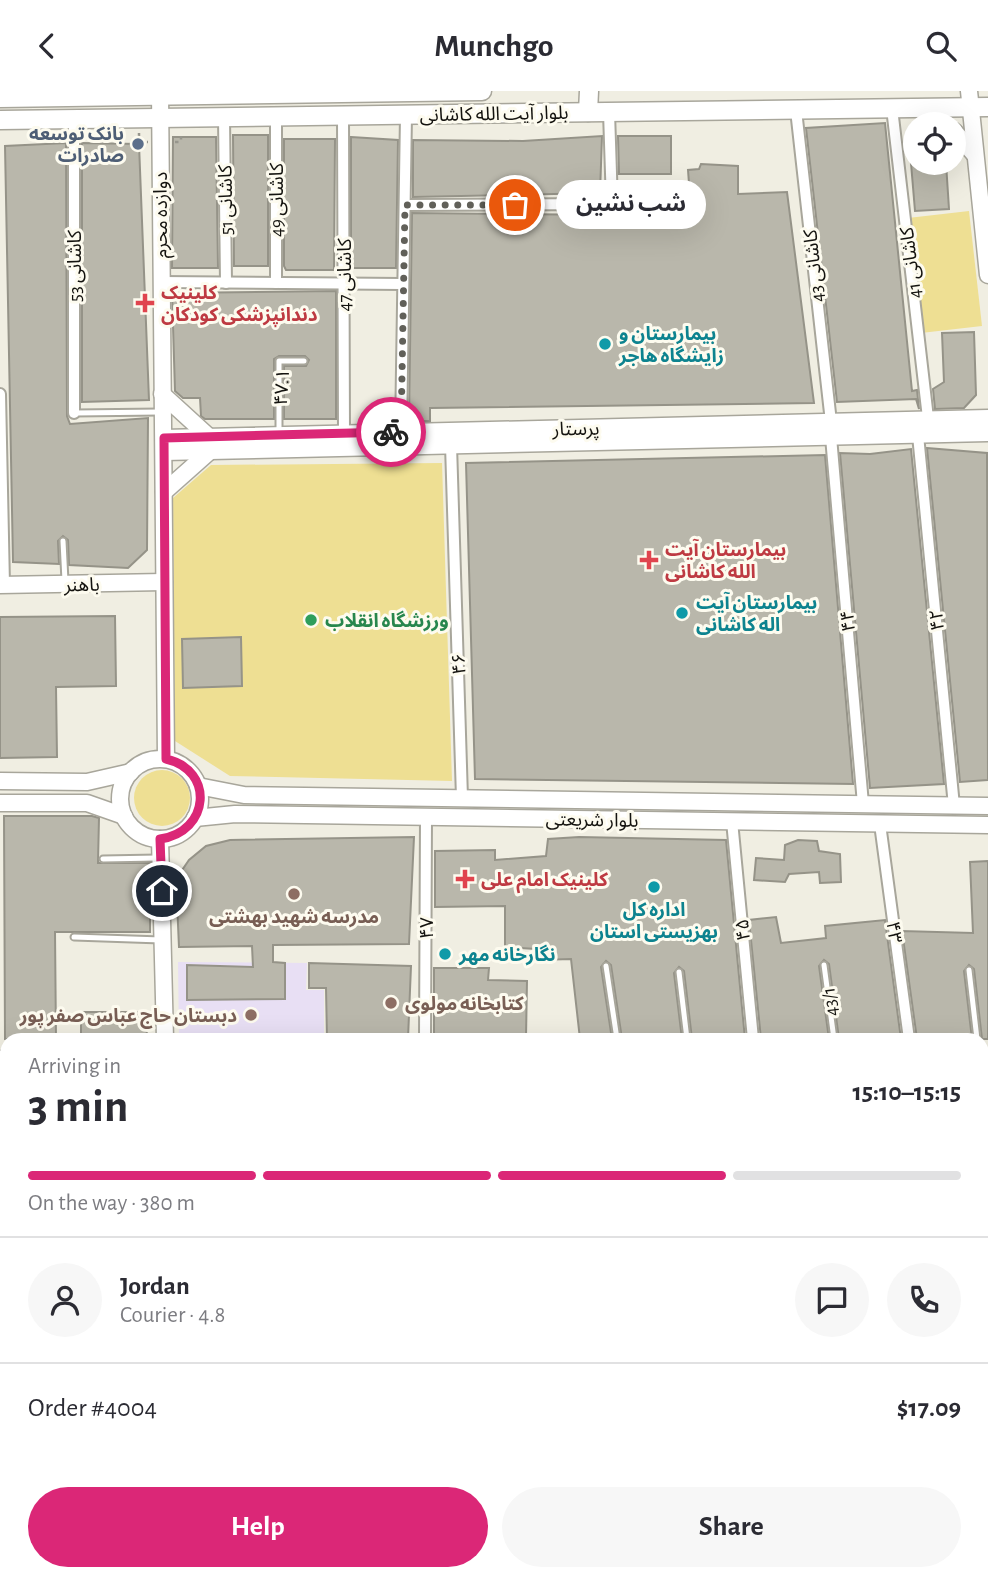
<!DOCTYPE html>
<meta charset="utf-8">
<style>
body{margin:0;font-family:"Alegreya Sans","Noto Sans Arabic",sans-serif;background:#f7f7f7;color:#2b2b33;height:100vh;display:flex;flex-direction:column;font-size:26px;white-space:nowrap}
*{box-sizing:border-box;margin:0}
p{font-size:23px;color:#7c7c81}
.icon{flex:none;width:38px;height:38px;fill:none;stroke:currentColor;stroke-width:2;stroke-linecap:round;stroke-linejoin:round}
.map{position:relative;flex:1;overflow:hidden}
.details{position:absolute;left:0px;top:942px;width:989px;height:548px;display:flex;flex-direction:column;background:#fff;border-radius:21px 21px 0 0;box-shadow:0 7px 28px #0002}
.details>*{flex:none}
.tools{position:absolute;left:903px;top:21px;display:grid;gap:14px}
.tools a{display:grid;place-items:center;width:63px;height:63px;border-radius:50%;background:#fff;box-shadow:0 7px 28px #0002;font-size:35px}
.pin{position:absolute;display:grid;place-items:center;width:60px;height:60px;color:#fff;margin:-30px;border:4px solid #fff;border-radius:50%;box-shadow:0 2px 7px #0007}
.courier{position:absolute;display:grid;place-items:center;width:70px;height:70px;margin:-35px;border:5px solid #db2777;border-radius:50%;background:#fff;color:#222;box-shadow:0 2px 9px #0007}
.bubble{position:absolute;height:49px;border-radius:24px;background:#fff;box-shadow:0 7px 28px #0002;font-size:23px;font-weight:700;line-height:49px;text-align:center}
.summary em{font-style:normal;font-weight:700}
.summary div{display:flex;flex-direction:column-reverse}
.summary{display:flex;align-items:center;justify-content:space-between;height:119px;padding:0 28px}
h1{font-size:46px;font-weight:700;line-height:52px}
.bar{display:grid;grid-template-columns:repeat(4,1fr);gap:10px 7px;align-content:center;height:84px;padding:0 28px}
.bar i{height:9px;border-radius:5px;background:#e1e1e2}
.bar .on{background:#db2777}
.bar p{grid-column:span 4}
.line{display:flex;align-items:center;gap:18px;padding:0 28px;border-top:2px solid #e1e1e2}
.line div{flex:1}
.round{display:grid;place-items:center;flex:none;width:74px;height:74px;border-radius:37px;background:#f7f7f7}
.button{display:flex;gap:14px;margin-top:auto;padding:14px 28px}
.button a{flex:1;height:80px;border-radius:42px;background:#db2777;color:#fff;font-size:28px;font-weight:700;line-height:80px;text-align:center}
.button a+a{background:#f7f7f7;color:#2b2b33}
header{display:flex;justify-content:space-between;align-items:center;height:91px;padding:0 28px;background:#fff;font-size:32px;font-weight:700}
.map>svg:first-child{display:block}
.education{fill:#e8dff4}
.green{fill:#eedf93}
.building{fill:#b9b7ab;stroke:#959388;stroke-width:2}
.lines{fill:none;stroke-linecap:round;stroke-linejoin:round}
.lane-casing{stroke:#a8a69b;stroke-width:9}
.street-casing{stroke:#a8a69b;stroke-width:14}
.secondary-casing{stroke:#a8a69b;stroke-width:19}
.primary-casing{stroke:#a8a69b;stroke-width:21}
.path{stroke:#97968d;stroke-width:2.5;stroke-dasharray:3.5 5;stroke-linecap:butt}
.lane{stroke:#fff;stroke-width:5}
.street{stroke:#fff;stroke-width:10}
.secondary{stroke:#fff;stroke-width:16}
.primary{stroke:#fff;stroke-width:18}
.done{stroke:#616059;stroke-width:7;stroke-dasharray:0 12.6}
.route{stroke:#db2777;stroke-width:9}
.service-dot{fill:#5c6f8a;stroke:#fdfbef;stroke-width:2.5}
.health-dot{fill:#e0444e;stroke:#fdfbef;stroke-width:2.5}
.culture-dot{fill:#0f9aa8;stroke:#fdfbef;stroke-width:2.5}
.leisure-dot{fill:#2e9e5b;stroke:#fdfbef;stroke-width:2.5}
.education-dot{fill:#8d6e63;stroke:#fdfbef;stroke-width:2.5}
.labels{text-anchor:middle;stroke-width:6;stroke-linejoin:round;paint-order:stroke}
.street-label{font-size:19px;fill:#14130f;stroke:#fdfbef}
.service-label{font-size:19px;font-weight:bold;fill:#4e5e75;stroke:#fdfbef;text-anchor:end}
.health-label{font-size:19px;font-weight:bold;fill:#be3a42;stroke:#fdfbef;text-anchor:start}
.culture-label{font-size:19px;font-weight:bold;fill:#0d838f;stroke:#fdfbef;text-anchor:start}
.leisure-label{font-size:19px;font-weight:bold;fill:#27864d;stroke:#fdfbef;text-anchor:start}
.education-label{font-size:19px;font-weight:bold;fill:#785e54;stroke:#fdfbef}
</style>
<header><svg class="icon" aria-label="back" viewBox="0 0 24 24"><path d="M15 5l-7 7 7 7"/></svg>Munchgo<svg class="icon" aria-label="search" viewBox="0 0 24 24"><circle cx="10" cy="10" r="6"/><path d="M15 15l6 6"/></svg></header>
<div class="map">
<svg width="988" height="1488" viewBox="0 0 988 1488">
<rect width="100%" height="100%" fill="#f0eee2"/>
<path class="education" d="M178,871l129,1 -1,27h18v49h-145z"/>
<g class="green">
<path d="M969,120l13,115 -61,7 -13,-115z"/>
<path d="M442,372l10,318 -222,-5 -55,-35 -2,-243 38,-33z"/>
<circle cx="162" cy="707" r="28"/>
</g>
<g class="building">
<path d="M885,32l27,268 5,-1 2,19 -3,-10 -79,3 -31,-274z"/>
<path d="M233,44h35v131h-34z"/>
<path d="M602,45l-2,57 -187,4v-57l110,1z"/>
<path d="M618,45h53v38h-52z"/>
<path d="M173,46h43l2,131h-46z"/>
<path d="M351,46l47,3 -2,128h-45z"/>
<path d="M284,48h51l-1,131h-48l-2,-4z"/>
<path d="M66,52l1,273 3,8 78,-6 -1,132 -19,18 -59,-3 -1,-25 -5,-4 -5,5 1,23 -46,-2 -8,-416z"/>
<path d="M82,52l57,1 10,256 -67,2z"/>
<path d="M911,72h35l3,46 -34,2z"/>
<path d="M701,73l37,2v28l49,-2 27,211 -384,5v13h-21l3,-208 202,2 6,-14 70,-4 -2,-27 11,-1z"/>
<path d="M336,200v128h-52v-53h22l3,-6 -4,-4h-26l-5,3v60h-69l-4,-3 -1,-18h-17l-8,-7 -3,-98z"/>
<path d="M974,241l2,63 -12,13 -29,1 -2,-20 11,-7 -2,-49z"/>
<path d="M927,357l60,5 1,327 -28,2z"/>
<path d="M911,358l33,335 -74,4 -30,-335 30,1z"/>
<path d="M825,364l28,329 -378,-5 -9,-316z"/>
<path d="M115,525l1,70 -60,1 1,70 -57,1v-141z"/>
<path d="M241,546l1,49 -59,2 -1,-49z"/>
<path d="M4,725h88l7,2 -1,45h52v69h-95l1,107h-51z"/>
<path d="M414,746l-5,107 -136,1v17l12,1v36l-98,1v-35l66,2 -1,-21 -73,1 -3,-68 13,-19 17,-14 24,-6z"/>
<path d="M579,746l147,3 19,199h-53l-8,-68 -5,-4 -5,6 8,66h-60l-11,-74 -5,-4 -5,6 11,72h-32l-9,-80 -32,1 -3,-11 -31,-2v-41l-70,1v-56l60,-1v10l51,-4 2,-17z"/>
<path d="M798,749l19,1 2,10 21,3 1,28 -21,1 -1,-11 -30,2 -4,8 -31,-2 2,-22 28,2 1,-15z"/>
<path d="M988,770v178h-6l-8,-70 -5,-4 -5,6 8,68h-55l-15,-108 71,2 -3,-71z"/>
<path d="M776,826l5,26 45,-5 -1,-12 60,-6 16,119h-62l-10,-75 -5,-4 -5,6 10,73h-68l-12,-119z"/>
<path d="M309,872l102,3 -3,73h-81l-1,-51h-17z"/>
<path d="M434,877h55l-1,12 39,1 -1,56 -92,2z"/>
<path d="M81,921h65l1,27h-66z"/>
</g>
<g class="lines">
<defs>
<g id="lane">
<path d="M75,322l85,-1"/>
<path d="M279,341v-71h25"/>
<path d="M63,450l2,40"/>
<path d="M103,768l54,-1"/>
<path d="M74,846l87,3"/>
<path d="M824,874l10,74"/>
<path d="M606,875l11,73"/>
<path d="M969,879l8,69"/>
<path d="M679,881l8,67"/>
<path d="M256,1482l1,6"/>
</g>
<g id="street">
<path d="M892,17l36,310"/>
<path d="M796,19l35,312"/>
<path d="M343,25l1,318"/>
<path d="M224,26l2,166"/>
<path d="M406,114l206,-1 -3,-92"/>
<path d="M160,191l242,2"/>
<path d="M276,192v-166"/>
<path d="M0,303l4,191"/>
<path d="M74,322v-294"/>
<path d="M401,341l5,-317"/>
<path d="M918,344l36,371"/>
<path d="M831,346l32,367"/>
<path d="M451,354l11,353"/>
<path d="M732,730l21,218"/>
<path d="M880,733l29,215"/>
<path d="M425,948l1,-222"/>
<path d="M982,987l6,45"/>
<path d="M982,1075l6,-6"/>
<path d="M61,1482v6"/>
<path d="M344,1482l1,6"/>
<path d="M483,1482l1,6"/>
<path d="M633,1482l1,6"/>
<path d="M789,1482l1,6"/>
<path d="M839,1482l1,6"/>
<path d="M968,1482l1,6"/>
</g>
<g id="secondary">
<path d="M160,0l6,668"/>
<path d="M969,0l19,184"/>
<path d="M954,40l21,24"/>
<path d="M162,303l46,42"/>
<path d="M164,347l824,-20"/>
<path d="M164,361l824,-19"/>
<path d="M164,401l45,-40"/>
<path d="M0,494l164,-3"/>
<circle cx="160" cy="708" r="40"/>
<path d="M0,690l87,1 44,-10"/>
<path d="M198,695l46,9 744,11"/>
<path d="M0,712h87l37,13"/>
<path d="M195,727l40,-4 753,11"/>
<path d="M160,748l5,200"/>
<path d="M0,968h7"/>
<path d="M982,974h6"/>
<path d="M0,1278h7"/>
<path d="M982,1285h6"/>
<path d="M169,1488v-6"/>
</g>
<g id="primary">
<path d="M0,7l482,-7"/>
<path d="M588,21l1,-21"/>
<path d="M0,29l988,-13"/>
</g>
</defs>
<use href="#lane" class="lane-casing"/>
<use href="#street" class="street-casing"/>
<use href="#secondary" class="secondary-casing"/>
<use href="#primary" class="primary-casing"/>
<g class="path">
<path d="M139,42v9h9"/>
<path d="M175,51h6v-9"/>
</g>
<use href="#lane" class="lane"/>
<use href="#street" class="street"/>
<use href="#secondary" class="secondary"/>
<use href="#primary" class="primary"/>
</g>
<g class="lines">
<path class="done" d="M391,341h10l4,-227h110"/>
<path class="route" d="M162,800l-2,-52c50,-7 55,-69 6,-80l-2,-321 227,-6"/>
</g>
<circle class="service-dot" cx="138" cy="53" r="7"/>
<g class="health-dot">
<path d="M141.5 201.5h7v7h7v7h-7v7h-7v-7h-7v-7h7z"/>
<path d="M645.5 458.5h7v7h7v7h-7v7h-7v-7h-7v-7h7z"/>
<path d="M461.5 777.5h7v7h7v7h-7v7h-7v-7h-7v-7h7z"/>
</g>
<g class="culture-dot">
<circle cx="605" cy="253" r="7"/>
<circle cx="682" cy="522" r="7"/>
<circle cx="654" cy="796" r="7"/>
<circle cx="445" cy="863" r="7"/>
</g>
<circle class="leisure-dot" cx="311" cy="529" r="7"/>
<g class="education-dot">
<circle cx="294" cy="803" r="7"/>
<circle cx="391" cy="912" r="7"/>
<circle cx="251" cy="924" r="7"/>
</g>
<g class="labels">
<g class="street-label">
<text transform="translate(494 22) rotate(-1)" y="7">بلوار آیت الله کاشانی</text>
<text transform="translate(225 109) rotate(-91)" y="7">کاشانی 51</text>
<text transform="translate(276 109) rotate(-90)" y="7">کاشانی 49</text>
<text transform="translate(160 124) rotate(-90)" y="7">دوازده محرم</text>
<text transform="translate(910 172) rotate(-97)" y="7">کاشانی 41</text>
<text transform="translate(74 175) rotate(-90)" y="7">کاشانی 53</text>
<text transform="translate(813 175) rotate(-96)" y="7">کاشانی 43</text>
<text transform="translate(344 184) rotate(-90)" y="7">کاشانی 47</text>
<text transform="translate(281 296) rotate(-86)" y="7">۴۷.۱</text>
<text transform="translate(576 337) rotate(-1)" y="7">پرستار</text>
<text transform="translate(82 493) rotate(-1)" y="7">باهنر</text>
<text transform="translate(936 529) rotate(-96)" y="7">۴۲</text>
<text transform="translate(847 530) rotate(-95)" y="7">۴۴</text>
<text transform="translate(458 573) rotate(-92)" y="7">۴۶</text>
<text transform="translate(592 728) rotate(1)" y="7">بلوار شریعتی</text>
<text transform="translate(426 837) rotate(-90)" y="7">۴۷</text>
<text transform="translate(742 839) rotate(-96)" y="7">۴۵</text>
<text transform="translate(895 841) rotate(82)" y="7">۴۳</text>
<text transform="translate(829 911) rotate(-97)" y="7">43/1</text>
</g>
<g class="service-label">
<text x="124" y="49">بانک توسعه<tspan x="124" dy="22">صادرات</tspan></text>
</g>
<g class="health-label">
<text x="161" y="208">کلینیک<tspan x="161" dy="22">دندانپزشکی کودکان</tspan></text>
<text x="665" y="465">بیمارستان آیت<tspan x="665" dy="22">الله کاشانی</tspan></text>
<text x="481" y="795">کلینیک امام علی</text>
</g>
<g class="culture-label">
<text x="619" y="249">بیمارستان و<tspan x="619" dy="22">زایشگاه هاجر</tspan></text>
<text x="696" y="518">بیمارستان آیت<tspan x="696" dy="22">اله کاشانی</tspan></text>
<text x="654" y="825" text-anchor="middle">اداره کل<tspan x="654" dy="22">بهزیستی استان</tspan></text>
<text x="459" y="870">نگارخانه مهر</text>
</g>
<g class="leisure-label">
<text x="325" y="536">ورزشگاه انقلاب</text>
</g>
<g class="education-label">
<text x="294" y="832">مدرسه شهید بهشتی</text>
<text x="405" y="919" text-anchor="start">کتابخانه مولوی</text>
<text x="237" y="931" text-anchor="end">دبستان حاج عباس صفر پور</text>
</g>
</g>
</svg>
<div class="tools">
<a><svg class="icon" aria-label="locate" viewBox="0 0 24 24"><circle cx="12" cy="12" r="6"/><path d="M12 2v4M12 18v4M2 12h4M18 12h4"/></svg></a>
</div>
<div class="pin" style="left:515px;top:114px;background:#ea580c"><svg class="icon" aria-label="bag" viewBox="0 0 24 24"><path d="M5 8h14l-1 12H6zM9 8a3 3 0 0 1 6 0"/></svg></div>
<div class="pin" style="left:162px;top:800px;background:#1f2937"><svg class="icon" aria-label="home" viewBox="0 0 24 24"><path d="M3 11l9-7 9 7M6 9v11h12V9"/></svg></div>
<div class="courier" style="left:391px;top:341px"><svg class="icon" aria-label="bike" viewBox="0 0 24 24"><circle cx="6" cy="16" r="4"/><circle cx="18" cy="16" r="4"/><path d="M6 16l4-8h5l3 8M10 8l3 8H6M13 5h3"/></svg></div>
<div class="bubble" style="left:556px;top:89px;width:150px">شب نشین</div>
<section class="details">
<div class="summary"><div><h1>3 min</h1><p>Arriving in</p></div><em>15:10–15:15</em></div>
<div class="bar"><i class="on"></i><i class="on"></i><i class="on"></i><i></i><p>On the way · 380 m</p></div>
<div class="line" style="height:126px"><a class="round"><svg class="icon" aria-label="person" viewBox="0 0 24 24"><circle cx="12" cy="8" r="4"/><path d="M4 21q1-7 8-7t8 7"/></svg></a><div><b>Jordan</b><p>Courier · 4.8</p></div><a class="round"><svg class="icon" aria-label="chat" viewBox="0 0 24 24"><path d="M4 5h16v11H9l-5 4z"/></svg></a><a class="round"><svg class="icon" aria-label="phone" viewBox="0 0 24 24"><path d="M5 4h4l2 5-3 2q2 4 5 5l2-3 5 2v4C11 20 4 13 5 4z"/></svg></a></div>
<div class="line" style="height:91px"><div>Order #4004</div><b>$17.09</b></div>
<div class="button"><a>Help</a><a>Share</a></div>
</section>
</div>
